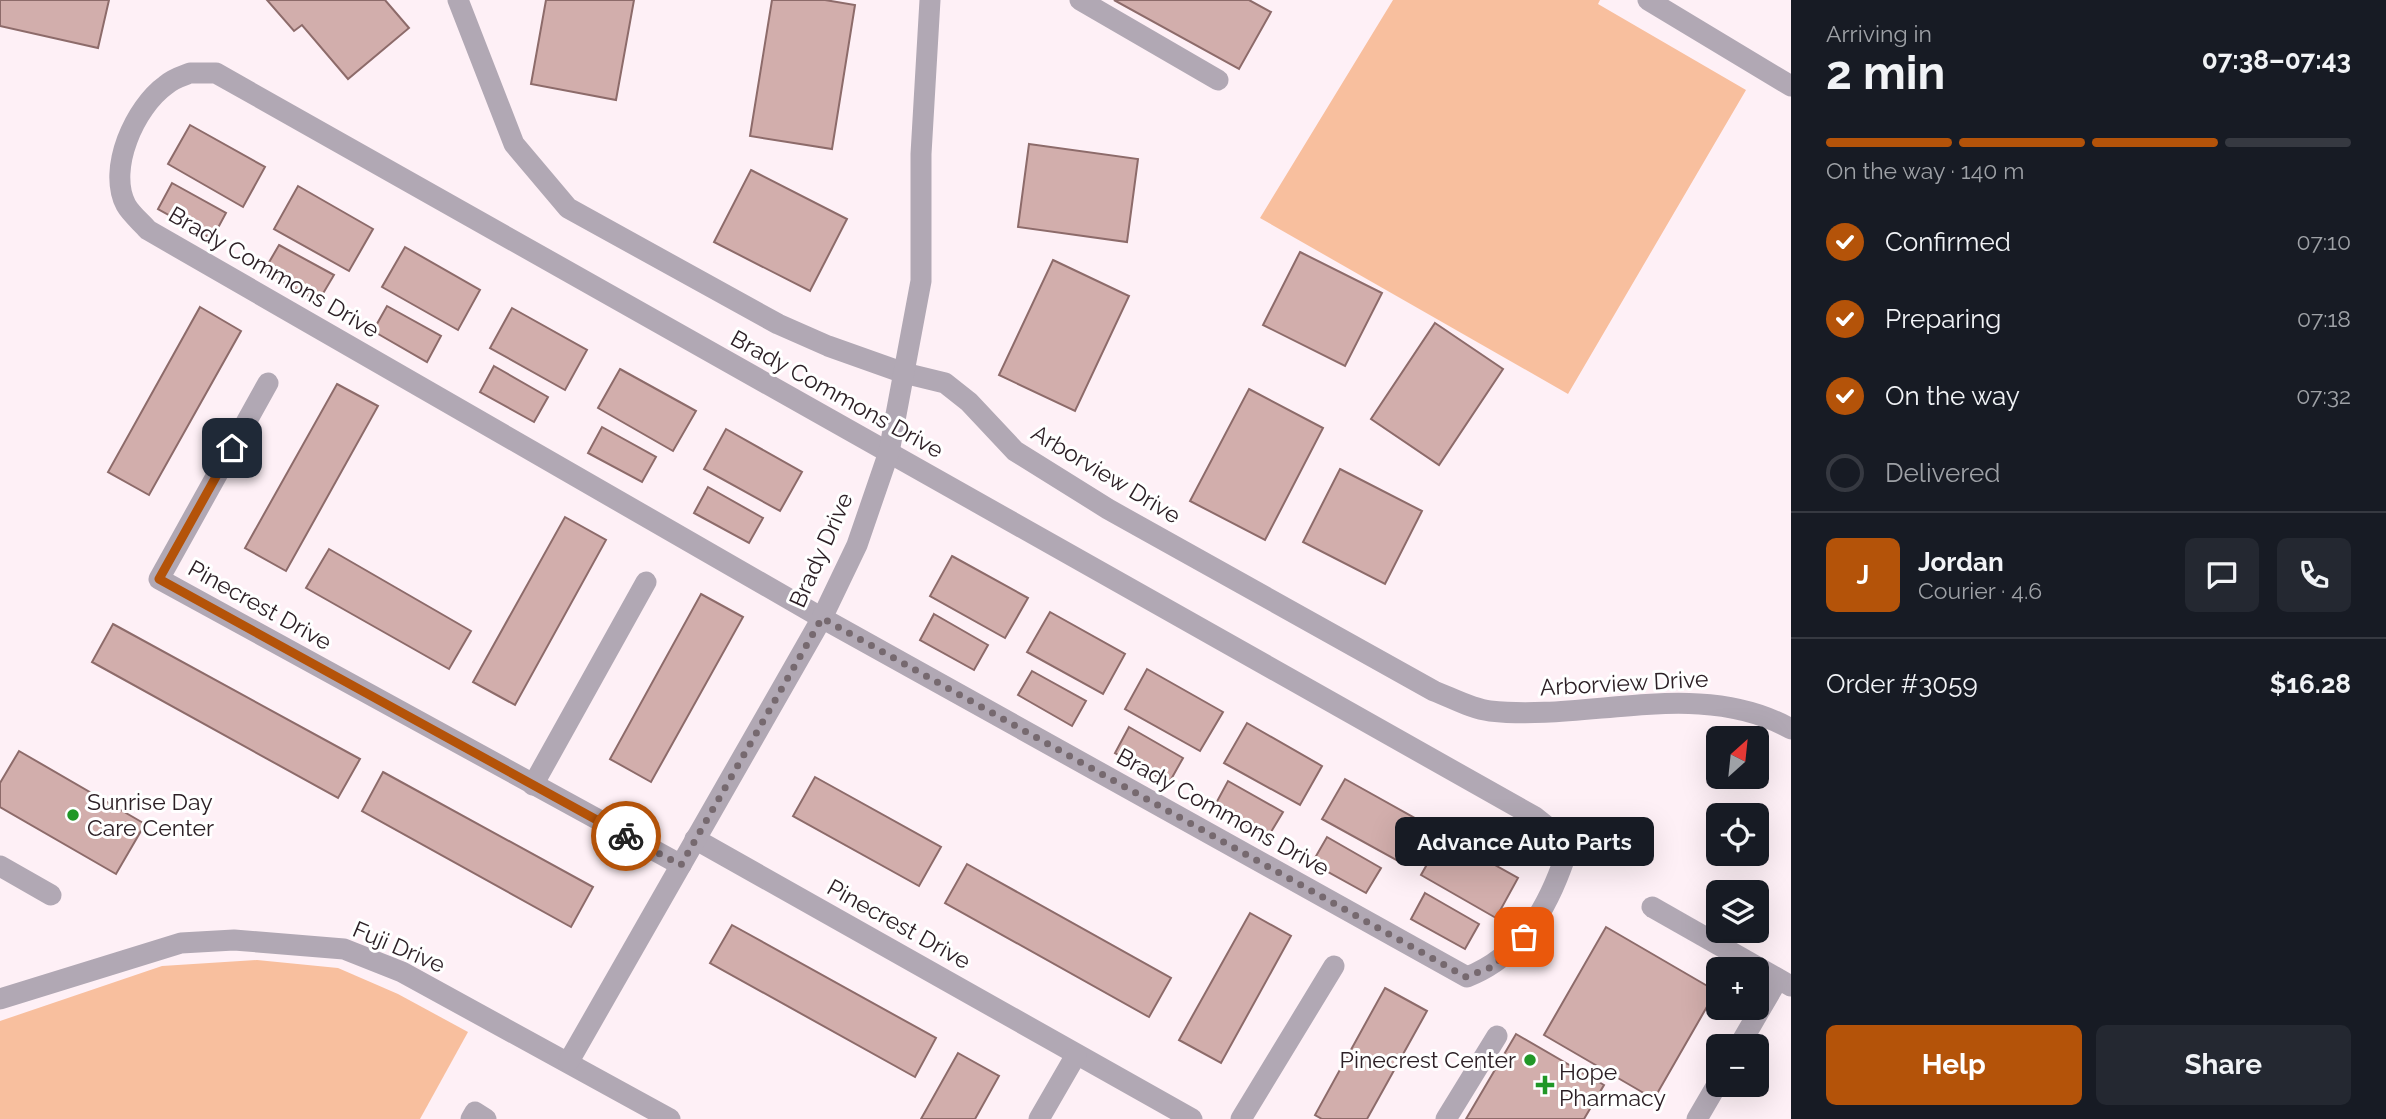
<!DOCTYPE html>
<meta charset="utf-8">
<style>
body{margin:0;font-family:Raleway,sans-serif;background:#242831;color:#f1f3f6;height:100vh;display:flex;flex-direction:column;font-size:26px;white-space:nowrap}
*{box-sizing:border-box;margin:0}
p{font-size:23px;color:#9ea1a6}
.icon{flex:none;width:38px;height:38px;fill:none;stroke:currentColor;stroke-width:2;stroke-linecap:round;stroke-linejoin:round}
.map{position:relative;flex:1;overflow:hidden}
.drawer{display:flex;flex-direction:column;background:#171b24;width:595px}
.drawer>*{flex:none}
.needle{width:46px;rotate:27deg}
.controls{position:absolute;left:1706px;top:726px;display:grid;gap:14px}
.controls a{display:grid;place-items:center;width:63px;height:63px;border-radius:10px;background:#171b24;box-shadow:0 7px 28px #0002;font-size:35px}
.pin{position:absolute;display:grid;place-items:center;width:60px;height:60px;color:#fff;margin:-30px;border-radius:14px;box-shadow:0 4px 10px #0006}
.courier{position:absolute;display:grid;place-items:center;width:70px;height:70px;margin:-35px;border:5px solid #b45309;border-radius:50%;background:#fff;color:#222;box-shadow:0 2px 9px #0007}
.bubble{position:absolute;height:49px;border-radius:10px;background:#171b24;box-shadow:0 7px 28px #0002;font-size:23px;font-weight:700;line-height:49px;text-align:center}
.summary em{font-style:normal;font-weight:700}
.summary div{display:flex;flex-direction:column-reverse}
.summary{display:flex;align-items:center;justify-content:space-between;height:119px;padding:0 35px}
h1{font-size:46px;font-weight:700;line-height:52px}
.bar{display:grid;grid-template-columns:repeat(4,1fr);gap:10px 7px;align-content:center;height:84px;padding:0 35px}
.bar i{height:9px;border-radius:5px;background:#363941}
.bar .active{background:#b45309}
.bar p{grid-column:span 4}
.line{display:flex;align-items:center;gap:18px;padding:0 35px;border-top:2px solid #363941}
.line div{flex:1}
.round{display:grid;place-items:center;flex:none;width:74px;height:74px;border-radius:10px;background:#242831}
ol{padding:0 35px;list-style:none}
li{display:flex;align-items:center;gap:21px;height:77px}
li p{margin-inline-start:auto}
li .icon{padding:7px;border-radius:50%;background:#b45309;color:#fff;stroke-width:4}
li:last-child{color:#9ea1a6}
li i{width:38px;height:38px;border:4px solid #363941;border-radius:50%}
.button{display:flex;gap:14px;margin-top:auto;padding:14px 35px}
.button a{flex:1;height:80px;border-radius:10px;background:#b45309;color:#fff;font-size:28px;font-weight:700;line-height:80px;text-align:center}
.button a+a{background:#242831;color:#f1f3f6}
main{display:flex;flex:1;min-height:0}
.map>svg:first-child{display:block}
.green{fill:#f8bf9e}
.building{fill:#d2aeac;stroke:#8d6b6a;stroke-width:2}
.lines{fill:none;stroke-linecap:round;stroke-linejoin:round}
.minor{stroke:#b1a8b4;stroke-width:21}
.done{stroke:#76696f;stroke-width:7;stroke-dasharray:0 12.6}
.route{stroke:#b45309;stroke-width:9}
.poi-dot{fill:#209727;stroke:#fff;stroke-width:2.5}
.labels{text-anchor:middle;stroke-width:6;stroke-linejoin:round;paint-order:stroke}
.street-label{font-size:23px;fill:#2d2026;stroke:#fff}
.poi-label{font-size:23px;fill:#2d2026;stroke:#fff;text-anchor:start}
</style>
<main>
<div class="map">
<svg width="1791" height="1119" viewBox="0 0 1791 1119">
<rect width="100%" height="100%" fill="#fef0f6"/>
<g class="green">
<path d="M1393,0h207l-2,4 148,86 -178,304 -308,-176z"/>
<path d="M257,960l81,8 60,26 70,38 -48,87h-420v-98l162,-55z"/>
</g>
<g class="building">
<path d="M0,0h109l-11,48 -98,-22z"/>
<path d="M267,0h118l24,28 -61,51 -46,-54 -8,6z"/>
<path d="M546,0h88l-18,100 -85,-16z"/>
<path d="M772,0h53l30,5 -23,144 -82,-13z"/>
<path d="M1114,0h135l22,12 -32,57z"/>
<path d="M190,125l75,42 -22,40 -75,-43z"/>
<path d="M1029,144l109,15 -11,83 -109,-15z"/>
<path d="M751,170l96,49 -37,72 -96,-49z"/>
<path d="M172,183l54,30 -14,26 -54,-30z"/>
<path d="M298,186l75,43 -24,42 -75,-42z"/>
<path d="M279,245l55,30 -16,27 -54,-31z"/>
<path d="M405,247l75,43 -22,40 -76,-43z"/>
<path d="M1300,252l82,41 -37,73 -82,-41z"/>
<path d="M1053,260l76,36 -54,115 -76,-36z"/>
<path d="M387,306l54,30 -14,26 -54,-31z"/>
<path d="M200,307l41,24 -92,164 -41,-23z"/>
<path d="M512,308l75,42 -22,40 -75,-42z"/>
<path d="M1435,323l68,46 -64,96 -68,-46z"/>
<path d="M494,366l54,31 -14,25 -54,-30z"/>
<path d="M620,369l76,42 -23,40 -75,-43z"/>
<path d="M337,384l41,22 -92,165 -41,-23z"/>
<path d="M1249,389l74,39 -58,112 -75,-39z"/>
<path d="M602,427l54,30 -14,25 -54,-29z"/>
<path d="M726,429l76,43 -22,39 -76,-42z"/>
<path d="M1340,469l82,42 -37,73 -82,-42z"/>
<path d="M708,487l55,31 -14,25 -55,-30z"/>
<path d="M565,517l41,23 -91,165 -42,-23z"/>
<path d="M329,549l142,82 -22,38 -143,-81z"/>
<path d="M952,556l76,42 -23,40 -75,-42z"/>
<path d="M701,594l42,23 -92,165 -41,-23z"/>
<path d="M1050,612l75,42 -22,40 -76,-42z"/>
<path d="M934,614l54,31 -14,25 -54,-30z"/>
<path d="M113,624l247,135 -22,39 -246,-136z"/>
<path d="M1147,669l76,43 -23,39 -75,-42z"/>
<path d="M1032,671l54,30 -14,25 -54,-31z"/>
<path d="M1247,723l75,43 -22,39 -76,-42z"/>
<path d="M1129,727l54,31 -14,25 -54,-30z"/>
<path d="M19,751l126,73 -29,50 -116,-67v-24z"/>
<path d="M383,772l210,115 -22,40 -209,-116z"/>
<path d="M815,777l126,70 -22,39 -126,-70z"/>
<path d="M1345,779l75,42 -22,40 -76,-42z"/>
<path d="M1228,781l55,31 -15,25 -54,-30z"/>
<path d="M1443,836l75,42 -22,40 -75,-43z"/>
<path d="M1327,837l54,31 -15,25 -54,-30z"/>
<path d="M967,864l204,114 -22,39 -204,-114z"/>
<path d="M1425,893l54,31 -14,25 -54,-30z"/>
<path d="M1250,913l41,23 -70,127 -42,-23z"/>
<path d="M732,925l204,113 -21,39 -205,-114z"/>
<path d="M1606,927l110,64 -62,108 -110,-64z"/>
<path d="M1385,988l42,23 -60,108h-45l-7,-4z"/>
<path d="M1516,1034l88,51 -20,34h-118z"/>
<path d="M958,1053l41,23 -24,43h-54z"/>
</g>
<g class="lines">
<g class="minor">
<path d="M458,0l56,144 54,64 210,116 50,22 76,27 41,10 24,19 46,49 93,58 326,182c18,7 38,18 56,20 98,11 210,-34 301,18"/>
<path d="M1080,0l138,80"/>
<path d="M1648,0l143,86"/>
<path d="M190,73h26l1319,744 20,16 10,24c-18,53 -45,99 -98,120l-645,-359 -674,-388c-7,-8 -17,-16 -22,-25 -19,-36 9,-98 40,-120 6,-6 16,-9 24,-12z"/>
<path d="M268,383l-109,196 522,286"/>
<path d="M533,785l113,-203"/>
<path d="M695,839l497,280"/>
<path d="M0,866l51,29"/>
<path d="M1652,907l139,79"/>
<path d="M0,999l181,-56 53,-3 110,9 58,23 268,147"/>
<path d="M1739,1046l39,-67"/>
<path d="M569,1061l253,-443 35,-73 32,-93 32,-171v-127l9,-154"/>
<path d="M471,1119l4,-7 11,7"/>
<path d="M1039,1119l37,-64"/>
<path d="M1241,1119l93,-153"/>
<path d="M1446,1119l51,-83"/>
<path d="M1697,1119l21,-36"/>
</g>
</g>
<g class="lines">
<path class="done" d="M626,836l55,29 141,-247 644,359 26,-10 32,-30"/>
<path class="route" d="M232,448l-73,131 467,257"/>
</g>
<g class="poi-dot">
<circle cx="73" cy="815" r="7"/>
<circle cx="1530" cy="1060" r="7"/>
<path d="M1541.5 1074.5h7v7h7v7h-7v7h-7v-7h-7v-7h7z"/>
</g>
<g class="labels">
<g class="street-label">
<text transform="translate(274 272) rotate(30)" y="8">Brady Commons Drive</text>
<text transform="translate(837 394) rotate(29)" y="8">Brady Commons Drive</text>
<text transform="translate(1106 474) rotate(31)" y="8">Arborview Drive</text>
<text transform="translate(821 550) rotate(-66)" y="8">Brady Drive</text>
<text transform="translate(260 605) rotate(29)" y="8">Pinecrest Drive</text>
<text transform="translate(1624 683) rotate(-3)" y="8">Arborview Drive</text>
<text transform="translate(1223 812) rotate(29)" y="8">Brady Commons Drive</text>
<text transform="translate(899 924) rotate(29)" y="8">Pinecrest Drive</text>
<text transform="translate(399 947) rotate(23)" y="8">Fuji Drive</text>
</g>
<g class="poi-label">
<text x="87" y="810">Sunrise Day<tspan x="87" dy="26">Care Center</tspan></text>
<text x="1516" y="1068" text-anchor="end">Pinecrest Center</text>
<text x="1559" y="1080">Hope<tspan x="1559" dy="26">Pharmacy</tspan></text>
</g>
</g>
</svg>
<div class="controls">
<a><svg class="needle" viewBox="-14 -14 28 28"><path d="M0-13l5 13h-10z" fill="#e53935"/><path d="M0 13l5-13h-10z" fill="#9ea1a6"/></svg></a>
<a><svg class="icon" aria-label="locate" viewBox="0 0 24 24"><circle cx="12" cy="12" r="6"/><path d="M12 2v4M12 18v4M2 12h4M18 12h4"/></svg></a>
<a><svg class="icon" aria-label="layers" viewBox="0 0 24 24"><path d="M12 4l9 5-9 5-9-5zM3 14l9 5 9-5"/></svg></a>
<a>+</a>
<a>−</a>
</div>
<div class="pin" style="left:1524px;top:937px;background:#ea580c"><svg class="icon" aria-label="bag" viewBox="0 0 24 24"><path d="M5 8h14l-1 12H6zM9 8a3 3 0 0 1 6 0"/></svg></div>
<div class="pin" style="left:232px;top:448px;background:#1f2937"><svg class="icon" aria-label="home" viewBox="0 0 24 24"><path d="M3 11l9-7 9 7M6 9v11h12V9"/></svg></div>
<div class="courier" style="left:626px;top:836px"><svg class="icon" aria-label="bike" viewBox="0 0 24 24"><circle cx="6" cy="16" r="4"/><circle cx="18" cy="16" r="4"/><path d="M6 16l4-8h5l3 8M10 8l3 8H6M13 5h3"/></svg></div>
<div class="bubble" style="left:1395px;top:817px;width:259px">Advance Auto Parts</div>
</div>
<section class="drawer">
<div class="summary"><div><h1>2 min</h1><p>Arriving in</p></div><em>07:38–07:43</em></div>
<div class="bar"><i class="active"></i><i class="active"></i><i class="active"></i><i></i><p>On the way · 140 m</p></div>
<ol>
<li><svg class="icon" aria-label="check" viewBox="0 0 24 24"><path d="M5 12l5 5 9-10"/></svg>Confirmed<p>07:10</p></li>
<li><svg class="icon" aria-label="check" viewBox="0 0 24 24"><path d="M5 12l5 5 9-10"/></svg>Preparing<p>07:18</p></li>
<li><svg class="icon" aria-label="check" viewBox="0 0 24 24"><path d="M5 12l5 5 9-10"/></svg>On the way<p>07:32</p></li>
<li><i></i>Delivered</li>
</ol>
<div class="line" style="height:126px"><b class="round" style="background:#b45309;color:#fff">J</b><div><b>Jordan</b><p>Courier · 4.6</p></div><a class="round"><svg class="icon" aria-label="chat" viewBox="0 0 24 24"><path d="M4 5h16v11H9l-5 4z"/></svg></a><a class="round"><svg class="icon" aria-label="phone" viewBox="0 0 24 24"><path d="M5 4h4l2 5-3 2q2 4 5 5l2-3 5 2v4C11 20 4 13 5 4z"/></svg></a></div>
<div class="line" style="height:91px"><div>Order #3059</div><b>$16.28</b></div>
<div class="button"><a>Help</a><a>Share</a></div>
</section>
</main>
